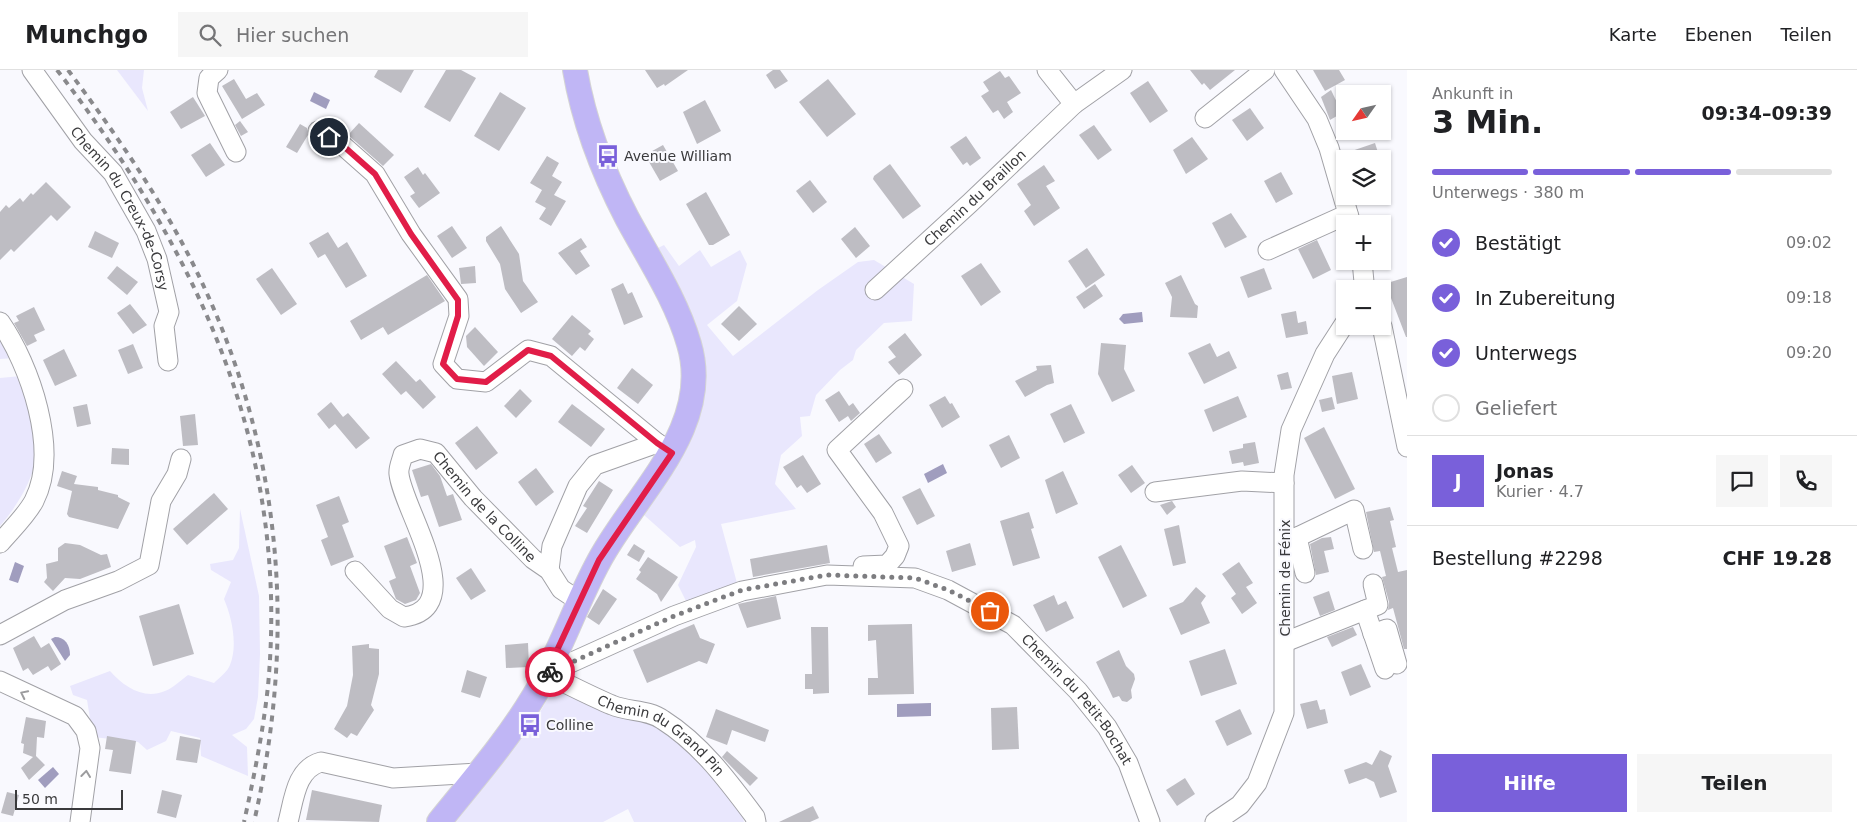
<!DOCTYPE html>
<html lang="de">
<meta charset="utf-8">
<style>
body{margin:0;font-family:"DejaVu Sans",sans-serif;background:#f6f6f6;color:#202124;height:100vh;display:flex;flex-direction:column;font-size:19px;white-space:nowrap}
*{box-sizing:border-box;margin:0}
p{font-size:16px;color:#757577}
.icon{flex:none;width:28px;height:28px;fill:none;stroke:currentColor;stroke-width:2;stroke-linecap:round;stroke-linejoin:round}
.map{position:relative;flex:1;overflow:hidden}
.drawer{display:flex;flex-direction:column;background:#fff;width:450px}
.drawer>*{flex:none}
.needle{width:32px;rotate:236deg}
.buttons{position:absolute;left:1336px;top:15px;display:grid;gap:10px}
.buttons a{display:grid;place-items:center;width:55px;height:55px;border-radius:0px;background:#fff;box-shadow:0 1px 4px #0004;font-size:25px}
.scale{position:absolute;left:15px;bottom:12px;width:108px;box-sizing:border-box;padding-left:5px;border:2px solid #3a3a3c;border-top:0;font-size:14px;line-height:18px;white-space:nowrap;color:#3a3a3c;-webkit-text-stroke:4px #f9f9fe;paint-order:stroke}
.pin{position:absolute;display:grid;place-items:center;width:42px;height:42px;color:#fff;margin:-21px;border:2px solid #fff;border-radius:50%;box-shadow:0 1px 5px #0007}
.courier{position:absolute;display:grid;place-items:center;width:50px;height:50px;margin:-25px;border:4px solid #e11d48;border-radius:50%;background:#fff;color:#222;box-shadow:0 1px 6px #0007}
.overview em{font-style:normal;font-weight:700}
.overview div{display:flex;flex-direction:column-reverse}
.overview{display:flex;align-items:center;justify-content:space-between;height:85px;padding:0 25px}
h1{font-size:32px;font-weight:700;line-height:38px}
.bar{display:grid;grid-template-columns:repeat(4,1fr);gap:8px 5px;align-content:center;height:60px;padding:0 25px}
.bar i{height:6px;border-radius:4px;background:#e0e0e0}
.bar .active{background:#7960da}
.bar p{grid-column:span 4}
.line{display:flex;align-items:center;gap:12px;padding:0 25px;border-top:1px solid #e0e0e0}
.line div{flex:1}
.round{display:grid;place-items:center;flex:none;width:52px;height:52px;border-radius:0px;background:#f6f6f6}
ol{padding:0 25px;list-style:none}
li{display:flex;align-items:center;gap:15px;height:55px}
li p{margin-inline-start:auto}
li .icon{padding:5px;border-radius:50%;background:#7960da;color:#fff;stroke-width:4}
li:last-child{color:#757577}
li i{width:28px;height:28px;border:2px solid #e0e0e0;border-radius:50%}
.primary-button{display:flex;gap:10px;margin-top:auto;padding:10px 25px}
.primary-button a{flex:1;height:58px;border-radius:0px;background:#7960da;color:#fff;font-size:20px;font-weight:700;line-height:58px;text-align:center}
.primary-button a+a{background:#f6f6f6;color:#202124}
header{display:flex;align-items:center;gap:30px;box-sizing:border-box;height:70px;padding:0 25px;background:#fff;border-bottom:1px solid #e0e0e0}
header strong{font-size:24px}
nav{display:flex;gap:28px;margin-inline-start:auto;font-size:18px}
.search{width:350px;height:45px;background:#f6f6f6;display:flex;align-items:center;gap:12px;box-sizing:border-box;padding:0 18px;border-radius:0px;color:#757577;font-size:19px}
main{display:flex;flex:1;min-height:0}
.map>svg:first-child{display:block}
.green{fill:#e9e7fd}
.water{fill:#a09dbe}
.building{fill:#bebdc3}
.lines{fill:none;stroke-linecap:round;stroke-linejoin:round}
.minor-casing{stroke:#a1a1a6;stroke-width:21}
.major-casing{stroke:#d4d4d4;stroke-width:26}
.minor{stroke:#fff;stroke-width:19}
.major{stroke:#c0b6f5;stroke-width:24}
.rail{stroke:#89898c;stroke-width:4;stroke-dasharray:6 6;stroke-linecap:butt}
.oneway{stroke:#9c9c9e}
.done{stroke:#7d7d80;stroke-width:5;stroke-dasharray:0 9}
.route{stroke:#e11d48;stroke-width:6}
.labels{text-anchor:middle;stroke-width:4;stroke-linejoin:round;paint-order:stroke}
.poi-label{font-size:14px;fill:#3a3a3c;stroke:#f9f9fe;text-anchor:start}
.street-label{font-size:14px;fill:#3a3a3c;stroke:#f9f9fe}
</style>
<header>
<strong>Munchgo</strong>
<div class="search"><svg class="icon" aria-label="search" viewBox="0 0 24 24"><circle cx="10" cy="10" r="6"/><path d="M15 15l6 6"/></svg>Hier suchen</div>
<nav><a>Karte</a><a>Ebenen</a><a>Teilen</a></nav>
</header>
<main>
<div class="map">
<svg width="1407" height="752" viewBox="0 0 1407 752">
<rect width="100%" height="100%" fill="#f9f9fe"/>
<g class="green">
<path d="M117,0h27l-2,18 6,23z"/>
<path d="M664,175l15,21 21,-16 11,17 29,-17 7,14 -10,37 -30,24 26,31 85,-66 40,-28 16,-2 40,24 -2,37 -28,2 -28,27 -3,10 -13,10 -24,25 -6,21 -10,1 2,19 -21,19 -6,29 21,25 -75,15 16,59 -50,20 -9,-18 18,-38 -1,-7 -15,7 -36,-32 31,-46 16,-38 9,-29 -44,-153z"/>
<path d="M0,263l15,25 -15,1z"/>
<path d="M21,306c5,20 14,42 16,63 3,31 -18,65 -37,87v-148z"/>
<path d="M240,439l19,87 1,58 -2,43 -4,22 -8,10 -14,6 15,12 1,29 -47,-20 -1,-18 -29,-7 -5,10 -19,9 -9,-8 -45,-5 -6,-37 -14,-5 -3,-9 40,-15c14,16 34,29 55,20 8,-3 16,-11 23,-16l26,8c5,-5 14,-12 16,-18 8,-20 2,-47 -6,-66l7,-17 -20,-12 -1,-6 23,-4 6,-12z"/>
<path d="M554,617c31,11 64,20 94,33 22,9 93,80 96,102h-110l-6,-13 -25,13h-149l85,-108z"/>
</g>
<g class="water">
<path d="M314,22l16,8 -4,9 -16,-8z"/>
<path d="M1142,242l1,10 -19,2 -5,-5 4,-5z"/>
<path d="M943,394l4,9 -19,10 -4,-9z"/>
<path d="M15,492l9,4 -6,17 -9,-3z"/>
<path d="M55,567c10,0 15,8 15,18l-5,6 -14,-22z"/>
<path d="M931,633v13l-34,1v-13z"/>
<path d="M53,697l6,7 -14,14 -7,-8z"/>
</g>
<g class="building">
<path d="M378,0h36l-13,23 -27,-16z"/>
<path d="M446,0h15l15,8 -26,44 -26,-15z"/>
<path d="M645,0h43l-23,16 -1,-2 -7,4z"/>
<path d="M773,0h7l8,11 -13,8 -9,-14z"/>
<path d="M1190,0h45l-25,20 -6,-7 -2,2z"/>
<path d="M1313,0h26l6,10 -20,11z"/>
<path d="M1000,1l5,7 4,-2 12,17 -14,9 6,10 -9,7 -6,-9 -5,3 -12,-17 8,-5 -6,-9z"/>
<path d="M234,9l12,20 11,-6 8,12 -23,14 -20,-33z"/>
<path d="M828,9l28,35 -29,23 -28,-35z"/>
<path d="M1148,11l20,30 -18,12 -20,-30z"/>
<path d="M1331,20l11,23 -12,7 -9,-23z"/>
<path d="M500,22l26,16 -27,43 -25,-15z"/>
<path d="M193,27l12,19 -24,13 -11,-17z"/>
<path d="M705,30l16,31 -24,13 -14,-32z"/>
<path d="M1250,38l14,20 -17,13 -15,-21z"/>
<path d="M240,51l8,11 -7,4 -6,-11z"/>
<path d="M359,53l35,32 -11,11 -35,-31z"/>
<path d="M300,54l7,4 1,7 -11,18 -11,-6z"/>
<path d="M1094,55l18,25 -14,10 -19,-25z"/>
<path d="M966,66l15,22 -11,8 -3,-4 -4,3 -13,-18z"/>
<path d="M1192,67l16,22 -22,15 -13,-24z"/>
<path d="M210,73l15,22 -19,12 -15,-22z"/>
<path d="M1375,73l5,16h-36l-1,-5z"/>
<path d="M663,75l15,26 -18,10 -15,-26z"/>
<path d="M547,86l12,7 -7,13 10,6 -8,13 12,6 -15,25 -12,-7 7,-11 -11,-6 7,-12 -12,-7z"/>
<path d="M890,94l31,42 -18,13 -30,-40 1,-3z"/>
<path d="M1044,95l11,16 -9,5 14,22 -26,18 -10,-15 7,-6 -14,-21z"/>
<path d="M418,97l5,8 2,-2 15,20 -21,15 -9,-12 5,-3 -11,-16z"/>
<path d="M1281,102l12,22 -17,9 -12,-22z"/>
<path d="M810,110l17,22 -14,11 -17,-22z"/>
<path d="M46,112l25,25 -14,14 -6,-6 -37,37 -3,-3 -11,11v-48l6,-7 3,3 11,-10 3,4 8,-9 2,2z"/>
<path d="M706,122l24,43 -17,10h-4l-23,-41z"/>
<path d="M1231,143l16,24 -22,11 -13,-25z"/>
<path d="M452,156l15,22 -15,10 -15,-22z"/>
<path d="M501,156l18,28 4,27 15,21 -17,11 -16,-24 -5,-25 -14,-23v-4z"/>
<path d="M855,157l15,19 -14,12 -15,-19z"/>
<path d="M95,161l24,12 -7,15 -24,-11z"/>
<path d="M328,162l10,16 9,-6 20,34 -21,12 -21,-34 -7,4 -9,-15z"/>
<path d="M581,168l6,9 -7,4 10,15 -14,9 -18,-22z"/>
<path d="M1317,170l14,30 -18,9 -15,-30z"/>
<path d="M1087,178l18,27 -19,13 -18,-27z"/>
<path d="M981,193l20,29 -20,14 -20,-30z"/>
<path d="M117,196l21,16 -11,13 -20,-17z"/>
<path d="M475,196l1,17 -15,1 -2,-16z"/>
<path d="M272,198l25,36 -16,11 -25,-36z"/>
<path d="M1264,198l8,21 -24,9 -8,-21z"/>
<path d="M427,205l18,26 -57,34 -5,-8 -22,13 -11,-19z"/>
<path d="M1181,205l14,29 3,2 -1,12 -27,-1 2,-20 -7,-14z"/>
<path d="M1407,207v60h-1l-15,-39 -3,1 -4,-15z"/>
<path d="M623,213l5,11 4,-2 11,25 -19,8 -13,-36z"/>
<path d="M1095,214l8,12 -19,13 -8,-12z"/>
<path d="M130,234l17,21 -14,9 -16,-21z"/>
<path d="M739,236l18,18 -18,17 -18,-17z"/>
<path d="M34,237l11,23 -11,5 3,6 -10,5 -13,-23 5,-2 -3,-5z"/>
<path d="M1296,241l2,12 8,-2 2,13 -22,4 -5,-24z"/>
<path d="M572,245l19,16 -3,3 6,5 -9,12 -5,-4 -8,9 -20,-17z"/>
<path d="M475,257l23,25 -14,14 -17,-19 -1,-11z"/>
<path d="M905,263l17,22 -23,20 -11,-13 8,-5 -8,-10z"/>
<path d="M1101,273l25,2 -2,24 11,22 -23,11 -14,-28z"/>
<path d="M1210,273l7,14 12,-6 8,17 -33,16 -16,-31z"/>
<path d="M133,274l10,24 -15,6 -10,-24z"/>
<path d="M64,279l13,27 -22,10 -12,-26z"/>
<path d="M396,291l20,21 4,-3 16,18 -13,12 -17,-18 -5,4 -19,-21z"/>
<path d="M1051,295l3,18 -7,2 -22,12 -10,-16 22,-11 -1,-4z"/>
<path d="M632,298l21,17 -15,19 -21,-16z"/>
<path d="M1288,302l4,16 -11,2 -4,-15z"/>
<path d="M1352,302l6,27 -21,5 -5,-28z"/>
<path d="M520,319l12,12 -16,17 -12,-12z"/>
<path d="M839,321l10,15 4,-3 7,10 -9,8 -3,-5 -9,6 -14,-22z"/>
<path d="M945,326l5,8 2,-1 8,14 -18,11 -13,-23z"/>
<path d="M1238,326l9,21 -34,15 -9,-22z"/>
<path d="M1332,327l3,12 -13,3 -3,-12z"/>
<path d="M331,332l12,15 5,-4 22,25 -14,11 -21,-25 -6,5 -12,-15z"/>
<path d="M87,334l4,20 -14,3 -4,-20z"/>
<path d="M572,334l33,25 -14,18 -33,-25z"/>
<path d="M1071,334l14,29 -21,10 -14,-29z"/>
<path d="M195,344l3,31 -15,1 -3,-30z"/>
<path d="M477,356l21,27 -22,17 -21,-27z"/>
<path d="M1324,357l31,62 -20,10 -31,-61z"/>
<path d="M879,364l13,19 -16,10 -12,-19z"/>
<path d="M1009,365l11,23 -19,10 -12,-23z"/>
<path d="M1255,372l4,21 -15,3 -1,-4 -11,2 -3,-13 14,-3v-4z"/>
<path d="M112,378l17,1v16l-18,-1z"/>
<path d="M803,385l18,29 -14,9 -6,-8 -4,3 -14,-21z"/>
<path d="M431,394l9,12 7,20 6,-2 9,26 -23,7 -11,-32 -7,2 -9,-27z"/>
<path d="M1132,395l13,18 -14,10 -13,-18z"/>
<path d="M536,398l18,24 -18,14 -18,-24z"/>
<path d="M62,401l15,5 -3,8 24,3v3l20,5v2l12,6 -12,26 -49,-12 -2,-3 5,-23 -15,-5z"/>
<path d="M1063,401l15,33 -22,10 -11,-34z"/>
<path d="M599,411l14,9 -26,43 -12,-7 12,-18 -4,-2z"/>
<path d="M920,418l15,28 -18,9 -15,-28z"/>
<path d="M214,423l14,16 -41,36 -14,-16z"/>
<path d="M339,426l10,26 -7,3 12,32 -23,9 -10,-26 7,-3 -12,-32z"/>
<path d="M1172,431l4,6 -9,8 -7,-10z"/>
<path d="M1390,437l4,13 -4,1 6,26 -4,1 6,24 9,-2v79h-3l-11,-41 -5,2 1,-8 -7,-25 4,-1 -6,-25 -6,1 -8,-40z"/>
<path d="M1029,442l5,16 -3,1 9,29 -27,8 -13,-45z"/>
<path d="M1179,455l7,38 -13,3 -9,-37z"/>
<path d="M407,467l10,26 -7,3 10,27 -4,7 -11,4 -9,-5 -7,-18 7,-3 -12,-32z"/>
<path d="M1331,467l3,12 -10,2 5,21 -13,3 -6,-31 12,-6z"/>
<path d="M65,473l15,2 21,10 6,-1 4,13 -31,12 -15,-1 -12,13 -9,-9 3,-4 -1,-14 12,-3v-13z"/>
<path d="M970,473l6,22 -24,7 -6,-21z"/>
<path d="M634,474l11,7 -6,11 -12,-7z"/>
<path d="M827,475l3,18 -77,14 -3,-18z"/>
<path d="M1121,475l26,51 -24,12 -25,-51z"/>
<path d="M648,487l30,20 -17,25 -4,-8 -21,-15 5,-7 -2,-2z"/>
<path d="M1239,492l14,21 -7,4 11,16 -15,11 -11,-16 5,-4 -14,-20z"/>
<path d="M471,498l15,23 -15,9 -15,-22z"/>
<path d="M1196,517l10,9 -5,7 9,20 -29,12 -12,-27 14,-6z"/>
<path d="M603,519l14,10 -18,26 -12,-8z"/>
<path d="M1329,521l6,19 -15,6 -7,-19z"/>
<path d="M1054,525l4,10 8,-4 8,17 -28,14 -13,-27z"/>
<path d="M776,526l5,23 -34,9 -9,-24z"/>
<path d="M179,534l15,50 -41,12 -14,-50z"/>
<path d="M694,554l6,14 15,6 -8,20 -8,-3 -52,22 -14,-33z"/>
<path d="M912,554l2,70 -46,1v-17h10l-2,-38 -8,1v-16z"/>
<path d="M811,557h17l1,66 -16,1v-5h-8v-15h7z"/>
<path d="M1353,557l4,8 -25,12 -5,-10z"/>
<path d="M34,566l7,12 8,-5 12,21 -10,7 -3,-5 -15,9 -5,-7 -5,3 -10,-23z"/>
<path d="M528,573l1,24 -23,1 -1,-23z"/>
<path d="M369,574v4l10,1v25l-8,31 3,5 -17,26 -6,-3 -4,5 -13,-9 13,-23 6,-31 -1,-29z"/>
<path d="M1225,579l12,35 -36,12 -12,-35z"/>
<path d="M1119,580l7,16 8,8 1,5 -4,11 1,8 -5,4 -5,-1 -3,-5 -6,2 -17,-36z"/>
<path d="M1361,594l10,23 -21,9 -9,-24z"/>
<path d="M467,600l20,7 -7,21 -19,-6z"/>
<path d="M1317,630l3,10 5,-1 3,14 -21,6 -7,-25z"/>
<path d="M1017,637l2,42 -27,1 -1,-42z"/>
<path d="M716,639l53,21 -4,12 -33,-12 -5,15 -21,-8z"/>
<path d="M1240,639l12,25 -25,12 -12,-25z"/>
<path d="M26,647l20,4 -2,17 -7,-1 -1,19 9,9 -16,15 -8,-12 12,-11 -10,-4 1,-9 -3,-1z"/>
<path d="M107,666l29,5 -5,33 -22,-3 4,-21 -8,-1z"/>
<path d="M180,666l21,4 -4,23 -21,-3z"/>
<path d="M1380,680l12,6 -4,10 9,26 -17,6 -6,-16 -8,-4 -17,6 -5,-14 22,-8 6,3z"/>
<path d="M727,681l31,27 -8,8 -28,-29z"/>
<path d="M1185,708l10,16 -18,12 -11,-16z"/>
<path d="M162,720l20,5 -6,23 -19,-5z"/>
<path d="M312,720l70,15 -3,17 -73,-2z"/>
<path d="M7,722l12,3 -6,21 -12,-3z"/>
<path d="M813,736l6,12 -9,4h-31z"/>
</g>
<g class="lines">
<defs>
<g id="minor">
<path id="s1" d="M32,0l51,71 30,32 33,58 11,28 12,53 -5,14 4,35"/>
<path d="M218,0l-9,8 -2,15 29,59"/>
<path d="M1047,0l27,34 48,-34"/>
<path d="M1284,0l33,49 12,29 22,76"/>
<path d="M1205,48l60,-48"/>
<path d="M318,61l22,12 35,31 36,60 47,65 1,17 -16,48 14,15 29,3 42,-32 23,6 106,87 15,10"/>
<path d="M1268,180l80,-36"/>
<path d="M1362,219l2,-7 -2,-21"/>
<path id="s2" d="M875,220l95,-87 104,-99"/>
<path d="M0,252c30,43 60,129 34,179 -8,15 -23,29 -34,42"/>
<path d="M1382,256l25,121"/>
<path d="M1155,422l87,-11 42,2"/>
<path d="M1297,467l8,36"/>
<path d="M1285,473l69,-33 9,39"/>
<path d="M863,496l24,-1 8,-9 4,-10 -16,-33 -46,-63 66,-61"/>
<path d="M549,500l3,-24 26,-60 17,-21 62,-22"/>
<path id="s3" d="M355,501l35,38 14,8c67,-9 -2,-109 -5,-143 -1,-6 3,-14 4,-19l17,-6 16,4 37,45 60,61 16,11 12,19 18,12"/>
<path d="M1365,540l13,-5 -5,-21"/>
<path d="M1373,564l14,-5 10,35"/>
<path d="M0,565l65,-35 53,-19 31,-16 12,-64 16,-27 4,-15"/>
<path d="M1285,572l80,-32 20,59"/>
<path id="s4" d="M546,604l128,-58 68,-25 85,-16 88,3 33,12 65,35 65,66 29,36 21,36 22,59"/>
<path id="s5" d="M546,604c22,10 44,22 66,31 16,7 36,4 51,15 38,24 66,62 92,97l1,5"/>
<path d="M0,611l75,35 11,15 4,17 -10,74"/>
<path d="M288,752c6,-23 8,-53 33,-60l72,16 85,-5"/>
<path d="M1215,752l25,-17 17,-22 27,-70v-238l7,-45 34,-76 20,-31"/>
</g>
<path id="major" d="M439,752c33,-41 68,-81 95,-126 26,-43 41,-91 65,-135 35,-66 115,-133 90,-217 -13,-45 -40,-85 -62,-126 -25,-48 -43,-95 -52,-148"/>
</defs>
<use href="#minor" class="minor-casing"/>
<use href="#major" class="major-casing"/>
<use href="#minor" class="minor"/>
<use href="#major" class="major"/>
<g class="rail">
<path d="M57,0c142,184 233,379 211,616 -5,46 -14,91 -24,136"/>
<path d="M68,0c44,59 87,120 121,186 92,180 110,370 65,566"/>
</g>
</g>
<defs><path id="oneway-chevron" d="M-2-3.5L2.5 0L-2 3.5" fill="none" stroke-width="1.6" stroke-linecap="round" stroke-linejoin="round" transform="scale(1.25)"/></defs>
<g class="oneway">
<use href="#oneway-chevron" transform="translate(24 624) rotate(-154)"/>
<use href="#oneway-chevron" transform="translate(86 704) rotate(-83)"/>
</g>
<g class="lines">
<path class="done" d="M550,602l124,-56 68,-26 85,-15 88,3 33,12 42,21"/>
<path class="route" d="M329,67l11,6 35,31 36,60 47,66v16l-15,48 14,15 29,3 42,-32 23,6 106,87 15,10 -73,107 -53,114 4,-2"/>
</g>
<defs>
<symbol id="bus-bare" viewBox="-9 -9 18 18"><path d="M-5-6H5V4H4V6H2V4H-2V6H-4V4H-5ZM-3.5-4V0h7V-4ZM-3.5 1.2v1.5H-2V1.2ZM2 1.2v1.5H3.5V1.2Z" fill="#7960da" stroke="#f9f9fe" stroke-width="2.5" paint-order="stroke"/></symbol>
</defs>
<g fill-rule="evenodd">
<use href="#bus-bare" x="592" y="70" width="32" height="32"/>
<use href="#bus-bare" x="514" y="639" width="32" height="32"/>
</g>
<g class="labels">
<g class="poi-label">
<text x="624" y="91">Avenue William</text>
<text x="546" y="660">Colline</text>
</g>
<g class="street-label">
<text dy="5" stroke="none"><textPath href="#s2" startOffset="136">Chemin du Braillon</textPath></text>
<text dy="5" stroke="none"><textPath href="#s1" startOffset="166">Chemin du Creux-de-Corsy</textPath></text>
<text dy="5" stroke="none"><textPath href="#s3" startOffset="359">Chemin de la Colline</textPath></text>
<text transform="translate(1285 508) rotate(-90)" y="5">Chemin de Fénix</text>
<text dy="5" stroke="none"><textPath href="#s4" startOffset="595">Chemin du Petit-Bochat</textPath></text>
<text dy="5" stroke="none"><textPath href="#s5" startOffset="132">Chemin du Grand Pin</textPath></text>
</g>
</g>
</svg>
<div class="buttons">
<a><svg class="needle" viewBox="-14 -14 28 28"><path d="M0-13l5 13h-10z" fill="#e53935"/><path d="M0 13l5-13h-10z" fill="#757577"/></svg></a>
<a><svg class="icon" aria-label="layers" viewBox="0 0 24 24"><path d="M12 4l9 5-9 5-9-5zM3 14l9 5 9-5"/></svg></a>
<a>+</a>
<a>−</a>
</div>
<div class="scale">50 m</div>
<div class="pin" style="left:990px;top:541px;background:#ea580c"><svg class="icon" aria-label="bag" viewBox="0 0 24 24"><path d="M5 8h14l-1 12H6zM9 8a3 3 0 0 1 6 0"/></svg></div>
<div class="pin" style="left:329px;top:67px;background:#1f2937"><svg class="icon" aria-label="home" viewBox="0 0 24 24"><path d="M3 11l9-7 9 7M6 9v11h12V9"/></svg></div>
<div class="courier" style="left:550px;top:602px"><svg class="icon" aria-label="bike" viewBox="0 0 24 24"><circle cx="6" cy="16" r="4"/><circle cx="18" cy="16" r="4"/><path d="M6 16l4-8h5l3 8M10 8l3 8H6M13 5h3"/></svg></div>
</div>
<section class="drawer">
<div class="overview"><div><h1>3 Min.</h1><p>Ankunft in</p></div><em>09:34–09:39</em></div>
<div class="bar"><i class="active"></i><i class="active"></i><i class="active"></i><i></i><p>Unterwegs · 380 m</p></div>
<ol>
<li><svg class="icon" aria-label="check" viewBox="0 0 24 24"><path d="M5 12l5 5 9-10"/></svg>Bestätigt<p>09:02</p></li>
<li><svg class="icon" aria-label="check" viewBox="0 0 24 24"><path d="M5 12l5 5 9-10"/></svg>In Zubereitung<p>09:18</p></li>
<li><svg class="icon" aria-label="check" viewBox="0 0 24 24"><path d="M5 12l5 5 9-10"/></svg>Unterwegs<p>09:20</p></li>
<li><i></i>Geliefert</li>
</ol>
<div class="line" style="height:90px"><b class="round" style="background:#7960da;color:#fff">J</b><div><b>Jonas</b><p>Kurier · 4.7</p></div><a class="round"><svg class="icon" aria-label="chat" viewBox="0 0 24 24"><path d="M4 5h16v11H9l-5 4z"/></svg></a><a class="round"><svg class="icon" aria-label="phone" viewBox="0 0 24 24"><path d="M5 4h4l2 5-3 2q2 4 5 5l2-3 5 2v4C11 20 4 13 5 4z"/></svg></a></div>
<div class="line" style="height:65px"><div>Bestellung #2298</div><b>CHF 19.28</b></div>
<div class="primary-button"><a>Hilfe</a><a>Teilen</a></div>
</section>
</main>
